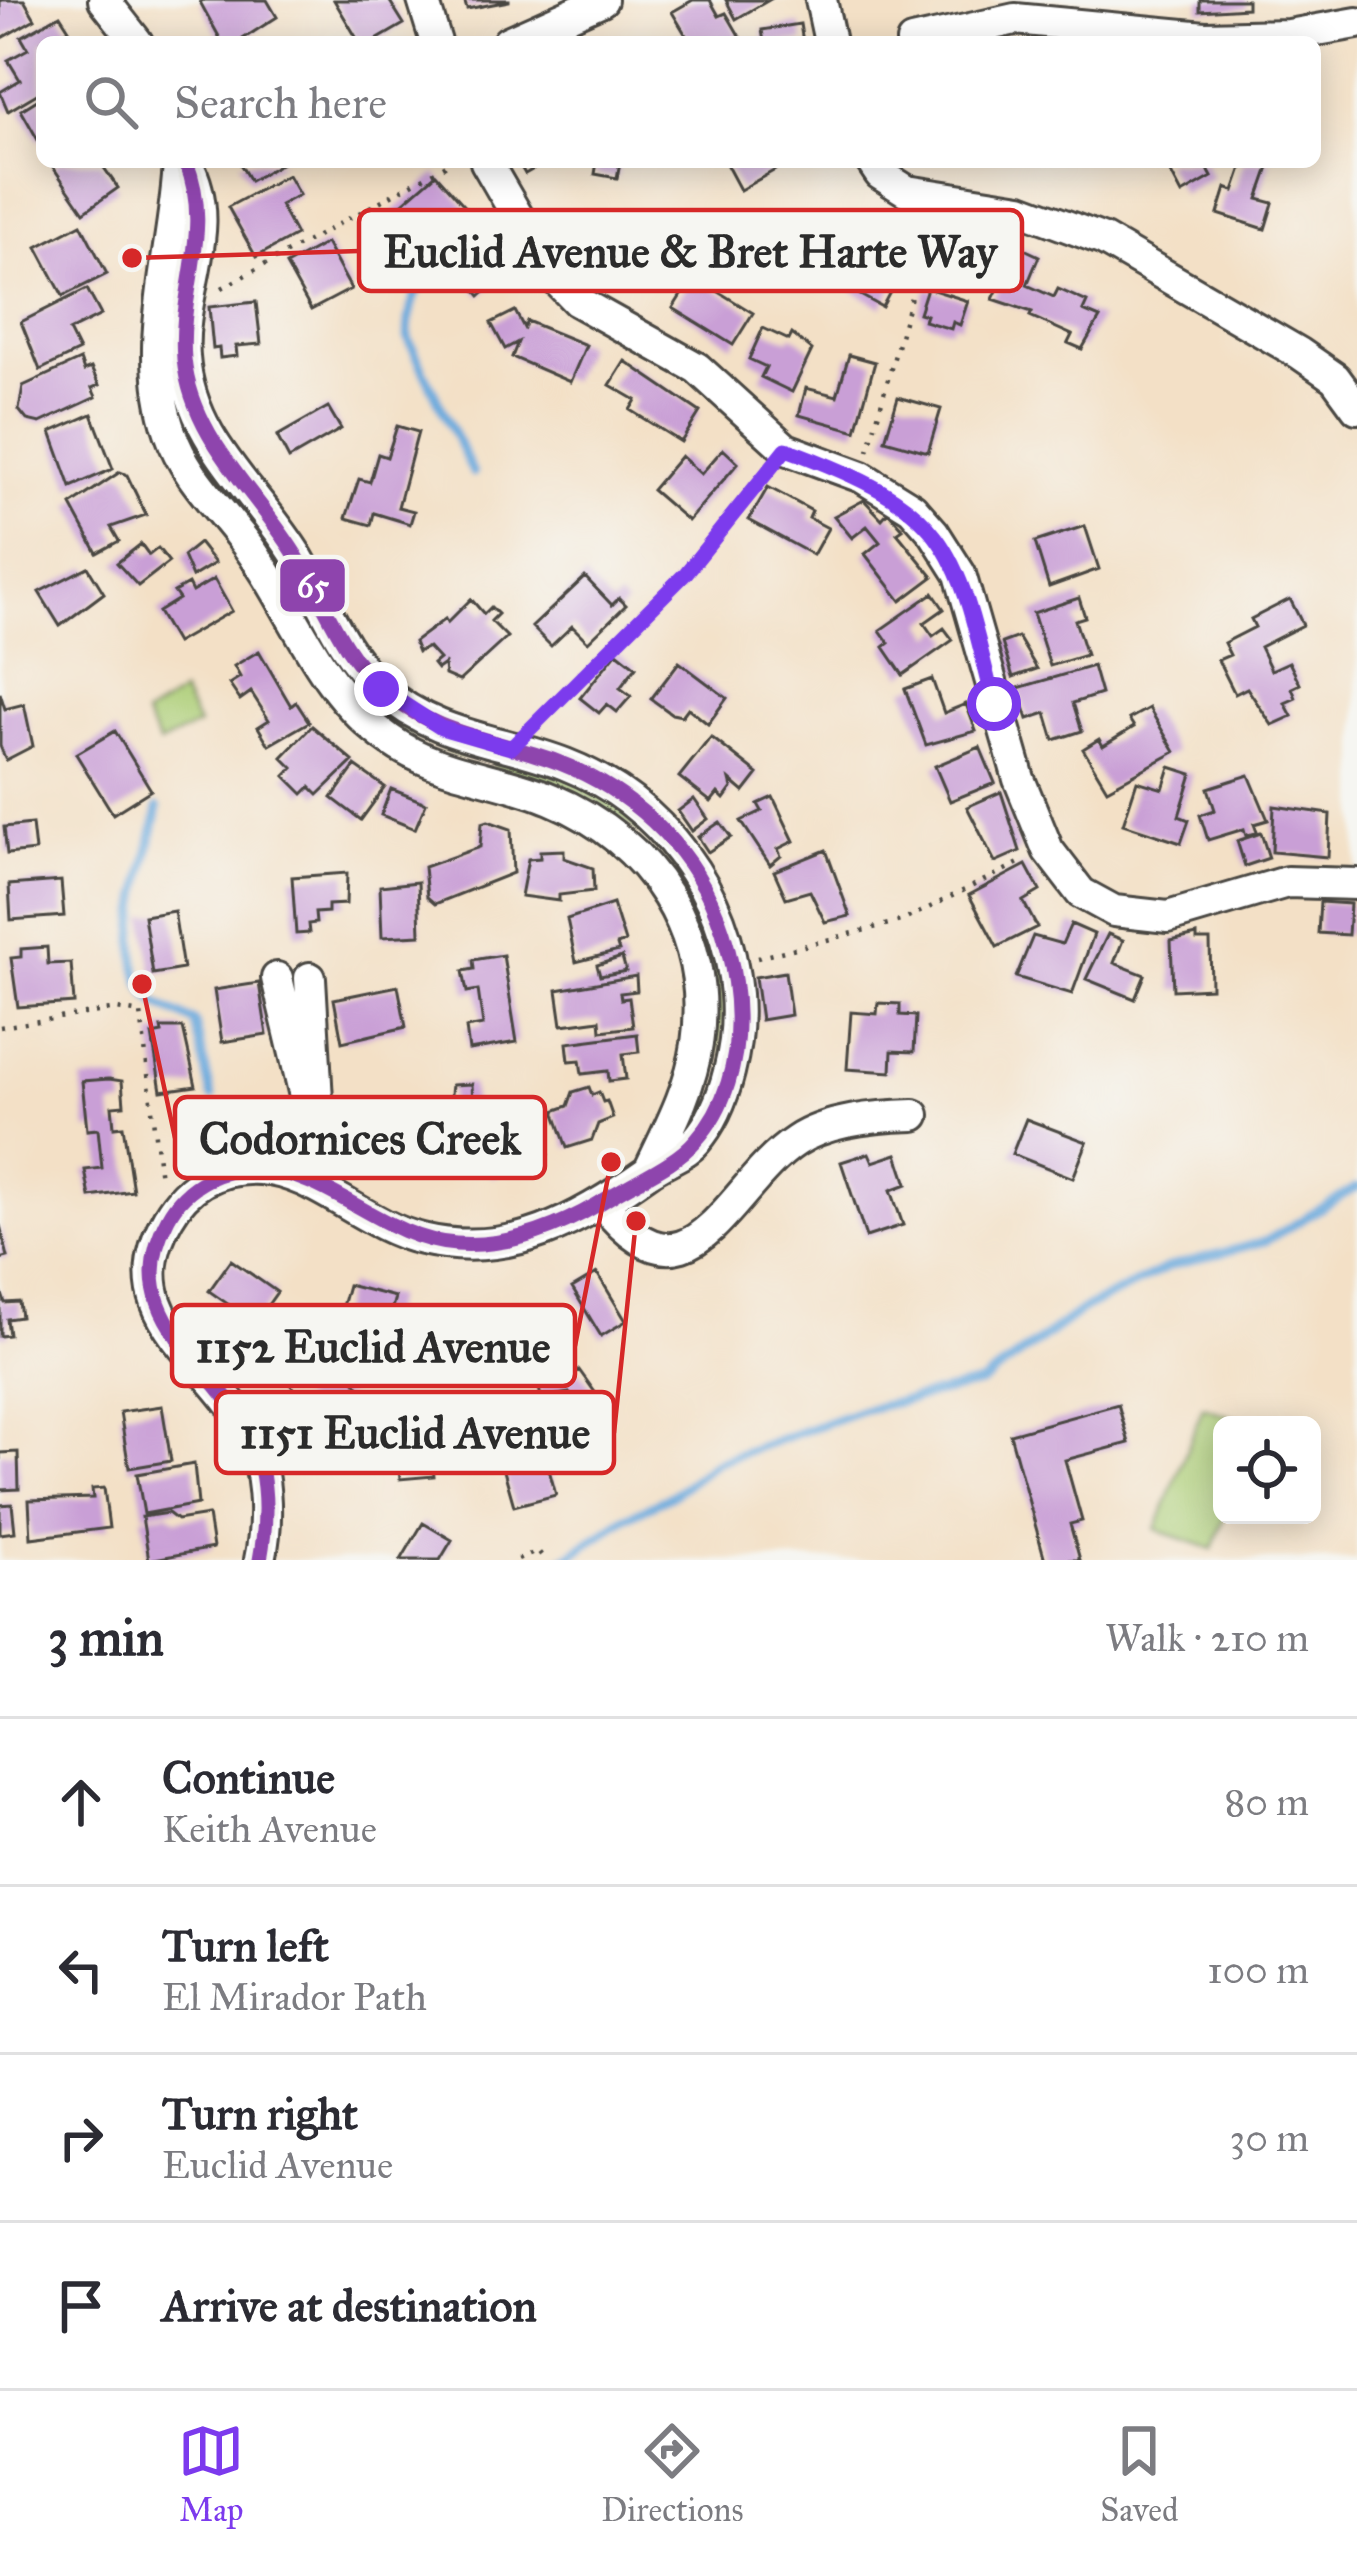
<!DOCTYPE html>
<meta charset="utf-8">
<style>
body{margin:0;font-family:"IM FELL Great Primer",serif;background:#f7f7f7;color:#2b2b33}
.controls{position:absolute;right:36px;bottom:36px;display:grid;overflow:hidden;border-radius:18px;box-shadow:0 6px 30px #0003}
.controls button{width:108px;height:108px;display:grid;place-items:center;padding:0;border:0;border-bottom:3px solid #e1e1e2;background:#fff;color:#2b2b33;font:60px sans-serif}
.stop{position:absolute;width:36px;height:36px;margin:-27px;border:9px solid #7c3aed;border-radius:50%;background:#fff}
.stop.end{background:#7c3aed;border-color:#fff;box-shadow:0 3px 12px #0008}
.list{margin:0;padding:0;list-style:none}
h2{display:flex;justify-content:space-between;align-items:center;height:156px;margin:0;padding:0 48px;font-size:51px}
h2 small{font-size:39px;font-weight:400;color:#7c7c81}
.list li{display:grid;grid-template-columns:78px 1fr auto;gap:36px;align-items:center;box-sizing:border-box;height:168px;padding:0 48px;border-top:3px solid #e1e1e2}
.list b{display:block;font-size:45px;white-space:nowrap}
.list p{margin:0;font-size:39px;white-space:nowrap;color:#7c7c81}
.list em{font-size:39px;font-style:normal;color:#7c7c81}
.icon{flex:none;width:66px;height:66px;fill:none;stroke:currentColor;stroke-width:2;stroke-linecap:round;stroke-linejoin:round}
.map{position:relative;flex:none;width:1357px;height:1560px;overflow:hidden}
.search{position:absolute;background:#fff;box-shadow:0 6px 30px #0003;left:36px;right:36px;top:36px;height:132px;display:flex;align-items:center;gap:30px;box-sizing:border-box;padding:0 42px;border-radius:18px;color:#7c7c81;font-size:45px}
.sheet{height:828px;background:#fff}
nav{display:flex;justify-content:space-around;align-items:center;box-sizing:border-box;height:168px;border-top:3px solid #e1e1e2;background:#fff;font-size:33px;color:#7c7c81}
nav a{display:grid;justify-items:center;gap:6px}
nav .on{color:#7c3aed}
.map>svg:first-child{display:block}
</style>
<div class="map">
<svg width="1357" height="1560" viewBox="0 0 1357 1560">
<rect width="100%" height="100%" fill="#f6f6f2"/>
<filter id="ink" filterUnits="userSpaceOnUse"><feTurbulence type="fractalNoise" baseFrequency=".00833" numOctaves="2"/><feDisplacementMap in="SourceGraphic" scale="24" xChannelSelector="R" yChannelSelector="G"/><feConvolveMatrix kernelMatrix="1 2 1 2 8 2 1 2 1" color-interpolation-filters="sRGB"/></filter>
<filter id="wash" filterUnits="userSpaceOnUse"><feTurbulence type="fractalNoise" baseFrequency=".004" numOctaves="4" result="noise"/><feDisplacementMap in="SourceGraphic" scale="48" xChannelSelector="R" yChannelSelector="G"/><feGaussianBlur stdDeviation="2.7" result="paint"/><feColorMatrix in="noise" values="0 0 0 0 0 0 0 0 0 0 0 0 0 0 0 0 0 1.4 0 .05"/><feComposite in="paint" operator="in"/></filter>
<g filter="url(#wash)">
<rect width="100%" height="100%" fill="#f3e0c6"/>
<path fill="#accd75" stroke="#6c7c50" stroke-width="3" d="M174 387 189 433 218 475 433 738 467 752 461 758 395 727 348 685 312 629 284 573 184 439Z
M182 693 198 725 159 744 145 716Z
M500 759C530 767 560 774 588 787 619 802 642 827 664 853 734 940 741 1039 685 1136 731 999 727 866 580 794 553 780 520 774 491 766Z
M1203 1407 1256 1425H1222L1225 1515 1213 1549 1156 1530Z"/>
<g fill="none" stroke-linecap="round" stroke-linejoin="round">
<path stroke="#6aa9dc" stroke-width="9" d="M437 263C415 285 408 307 408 338L473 473
M158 808C150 856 117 951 147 993 158 1008 179 1014 195 1022L212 1097
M563 1560 626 1517 671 1496 716 1462 862 1410 980 1384 1082 1310 1169 1267 1266 1241 1357 1187"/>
</g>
<g id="blocks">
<path fill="#c99fd6" d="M0 0H24L35 19 0 39Z
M204 0H267L277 17 238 42H222L200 2Z
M334 0H389L404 24 373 42H359Z
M464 0H509V1L467 9Z
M693 0H710L719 16 726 13 743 42H690L672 12Z
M726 0H769L736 19Z
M1200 0H1247V8L1200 11Z
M60 15 69 29 61 34 65 42H42V91L8 111 0 92 20 80 8 60 28 49 21 37Z
M800 24 803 42H764L762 30Z
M42 97V138L38 140 21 110Z
M60 162H100L118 188 84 212 53 167Z
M239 162H284L250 181Z
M518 162H546L525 174Z
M597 162H620L617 178 595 174Z
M725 162H773L777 169 740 190Z
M1165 162H1204L1212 177 1182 194Z
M1244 162H1271L1258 199 1273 203 1265 229 1218 214 1226 188 1234 191Z
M436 174 472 214 413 265 401 252 393 258 376 240 394 218 390 214Z
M288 175 299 195 280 205 296 235 256 257 228 207Z
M81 224 107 274 63 296 37 247Z
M492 232 518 264 480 296 453 264Z
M887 241 911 253 882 307 815 270 826 251 838 257 842 245H852L856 253 853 260 860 264 867 251 878 258Z
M1007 241 1039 256 1027 285 1054 297 1058 289 1087 302 1083 311 1100 318 1082 349 1068 343 1072 335 1030 316 1032 312 993 299 1005 274 994 269Z
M326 243 351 289 311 310 286 265Z
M693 276 753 313 733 345 673 308Z
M927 288 968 301 960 325 953 322 951 329 924 321 926 315 919 313Z
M87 289 101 315 69 331 79 351 40 370 21 322Z
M256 302 261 344 236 346 237 356 220 358 219 348 213 349 209 307Z
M515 311 524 328 527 321 586 345 570 382 512 357 518 342 505 349 491 323Z
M763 328 789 340 792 334 812 350 792 392 761 377 766 367 749 359Z
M849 355 875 362 856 431 799 415 806 388 837 396Z
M80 360 84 371 91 368 99 385 92 388 96 397 40 423 27 420 19 410 23 386Z
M625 361 700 412 681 442 630 410 636 400 610 385Z
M898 397 941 409 928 452 885 440Z
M328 407 341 429 289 459 277 436Z
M92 414 113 469 71 487 51 432Z
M397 426 418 432 398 507 414 511 410 524 374 513 371 525 346 518 359 479 370 482 378 454 387 457Z
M723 449 738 463 688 521 652 490 681 456 701 474Z
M120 472 127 475 146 515 111 527 119 541 97 553 71 505Z
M768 487 812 511 809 518 828 528 813 555 749 520Z
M864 500 882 519 888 512 903 529 897 533 933 577 901 601 865 554 880 542 867 526 852 538 834 516Z
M1085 526 1099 569 1049 587 1035 542Z
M199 543 215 563 192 577 183 556Z
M141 544 149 555 158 548 169 562 138 586 117 563Z
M88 567 104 593 60 626 39 592Z
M585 577 612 605 619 598 626 605 588 642 572 626 551 646 532 627Z
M214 579 232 611 176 643 158 612 179 599 174 592 188 584 192 592Z
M933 593 944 609 924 623 933 636 944 628 953 640 903 675 884 647 889 643 880 630Z
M1079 598 1085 617 1075 620 1086 655 1050 666 1033 613Z
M471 599 484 614 491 607 498 614 491 621 507 637 459 681 445 675 444 664 437 669 433 664 439 659 428 647 418 652 414 642 445 619 447 623Z
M1290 599 1303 625 1260 647 1271 670 1289 662 1300 684 1292 688 1296 698 1285 703 1292 716 1272 725 1247 688 1235 694 1218 660 1230 655 1224 643 1255 627 1251 619Z
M1018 637 1037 669 1013 677 1002 643Z
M259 651 291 706 296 702 309 722 269 745 258 727 269 720 251 692 240 700 229 684 240 677 234 666Z
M617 652 636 667 620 688 631 696 617 712 607 704 599 713 580 698Z
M679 662 727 698 708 724 688 708 682 716 672 714 651 699Z
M1093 666 1101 694 1073 703 1082 731 1054 740 1046 713 1028 719 1018 688Z
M932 679 944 713 966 704 976 731 926 745 905 689Z
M0 693 5 709 24 704 33 746 6 760 0 746Z
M1149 708 1175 752 1107 789 1083 749 1099 739 1103 746 1134 727 1129 719Z
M312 726 353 761 318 795 310 787 303 794 285 776 293 768 282 757Z
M115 731 151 790 113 814 76 754Z
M711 737 758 774 744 792 730 780 732 788 724 799 718 793 711 802 679 777Z
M980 747 995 783 950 801 935 766Z
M355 766 385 787 361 820 332 798Z
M1170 767 1192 774 1179 816 1189 820 1181 843 1123 824 1137 781 1163 789Z
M1249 775 1268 820 1254 824 1257 832 1246 836 1244 829 1208 840 1200 815 1215 810 1208 788Z
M391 789 426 803 415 829 381 815Z
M1001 792 1020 851 995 862 967 807Z
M773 797 794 841 778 849 781 856 770 865 741 821 762 811 758 804Z
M694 799 708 819 692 831 678 811Z
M1274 806 1330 814 1328 857 1272 852Z
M488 821 511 829 513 873 435 904 427 897 424 867 480 847 482 823Z
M720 822 731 837 708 852 698 837Z
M32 824 35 851 7 854 4 827Z
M1261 833 1269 858 1245 866 1237 841Z
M564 850V858L593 868 594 891 559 895V901L521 896 528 859 540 858V851Z
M826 850 850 916 825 922 810 891 786 898 774 871Z
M1026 865 1040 891 1023 901 1037 927 997 947 969 895Z
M347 873 346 904 328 905V912L315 913 316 923 308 924 309 933 296 934 292 877Z
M61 881 64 916 11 920 9 885Z
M418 882 420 935 382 937 380 886Z
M1320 902 1350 904 1348 935 1318 933Z
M613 904 625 942 617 945 619 951 576 962 567 919Z
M174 911 183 969 153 974 144 916Z
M1071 924 1094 934 1072 994 1016 977 1033 936 1062 944Z
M1108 934 1123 940 1114 963 1145 975 1135 999 1086 979Z
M1197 935V940H1210L1211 988 1173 990 1171 941Z
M47 947 48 964 71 963 74 1003 18 1007 11 958 21 957V949Z
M503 955 517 1042 469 1050 466 1028 483 1025 478 990 467 992 463 971 474 969 473 960Z
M622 957 626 971 600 976 597 965Z
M785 972 791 1015 761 1020 755 977Z
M636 976 637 991 620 993 621 999 629 998 633 1027 601 1031 600 1020 562 1025 557 990Z
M259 983 267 1035 222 1042 214 990Z
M398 986 406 1027 342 1042 334 999Z
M878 1003 900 1004V1015L916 1016 914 1052 892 1051 891 1072 847 1069 851 1012 877 1014Z
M161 1028H183L196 1086 161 1091 152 1035 162 1033Z
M637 1034 639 1052 623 1054 626 1079 609 1081 608 1071 582 1074 580 1060 569 1061 567 1043Z
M109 1079 122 1081 124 1105 112 1106 114 1127 123 1126 133 1191 90 1197 85 1170 102 1168 98 1129 87 1130 82 1081Z
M472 1084 476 1158 467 1159 468 1168 443 1169 442 1160 424 1161 422 1104 450 1103 452 1085Z
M589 1087 592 1095 599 1092 603 1102 607 1101 613 1118 598 1124 592 1140 567 1148 554 1111 568 1106 573 1092Z
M528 1110 533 1125 541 1121 548 1154 492 1177 480 1146 496 1140 491 1125Z
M1026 1119 1087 1142 1073 1178 1012 1154Z
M869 1153 873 1162 897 1154 907 1184 891 1190 903 1225 866 1237 841 1162Z
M0 1225 8 1257 0 1259Z
M231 1260 277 1292 255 1323 209 1291Z
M597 1273 626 1321 601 1336 572 1288Z
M348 1285 395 1297 384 1337 337 1324Z
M0 1288 5 1303 19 1302 21 1317 7 1319 9 1335 0 1336Z
M318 1336 358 1385 317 1418 277 1368Z
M565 1343 570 1376 579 1370 607 1409 590 1422 569 1393 541 1398 532 1348Z
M1118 1404 1129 1443 1065 1460 1082 1521 1070 1524 1080 1560H1045L1010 1434Z
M162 1406 171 1461 129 1468 120 1412Z
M430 1436 434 1476 400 1479 396 1439Z
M541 1441 556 1495 514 1506 499 1453Z
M18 1452 19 1489 0 1490V1453Z
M194 1464 198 1504 144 1514 137 1474Z
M104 1488 109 1528 31 1538 29 1500 93 1498 92 1489Z
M12 1504 15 1532 0 1534V1505Z
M168 1513 177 1520 208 1515 213 1548 149 1560 142 1517Z
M423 1523 452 1540 440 1560H401Z"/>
</g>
</g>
<g filter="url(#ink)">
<use href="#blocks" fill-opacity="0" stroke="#494642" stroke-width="3"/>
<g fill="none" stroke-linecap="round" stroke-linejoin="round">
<g stroke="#494642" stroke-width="36">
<path id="minor" d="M104 0 137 42
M423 0 436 42
M821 0 830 42
M508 42 602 0
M912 42 1015 19 1205 37 1289 35 1357 23
M179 162C175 251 140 345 170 432 184 474 214 502 241 537 294 605 316 689 390 740 439 775 497 776 551 799 652 841 713 934 697 1044 691 1088 668 1131 649 1171
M186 162C222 227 179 289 184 357 190 442 257 490 298 558 324 603 342 653 381 689 435 738 501 739 565 764 662 802 727 892 736 994 740 1040 727 1106 696 1141 684 1155 663 1161 649 1171 580 1220 510 1260 422 1239 364 1226 316 1172 260 1169 220 1167 188 1183 168 1218 113 1315 208 1355 247 1429 267 1467 269 1518 260 1560
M486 162 551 274 577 301 697 368 786 449 862 477 912 508 934 533 960 574 1019 779 1048 850 1081 893 1114 911 1168 917 1287 882 1357 884
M872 162 880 174 907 191 1021 209 1104 240 1299 353 1335 378 1357 408
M277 978 310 1117 312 1185
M310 978 317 1100
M604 1205C691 1315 727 1186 796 1141 827 1120 877 1116 914 1115"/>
</g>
<path stroke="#494642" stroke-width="4.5" stroke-dasharray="3 9" stroke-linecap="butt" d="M222 288 452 162
M868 451 931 225
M536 723 685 573 768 471
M757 958 904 920 1021 862
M0 1027 117 1009 141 1013 160 1179
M518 1560 538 1551 545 1560"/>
<use href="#minor" stroke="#fff" stroke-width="30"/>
<g stroke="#f6f6f2" stroke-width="24">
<path id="bus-1" d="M186 162C214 231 178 289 184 359 192 440 258 492 298 559 325 603 342 654 382 689 424 728 481 738 534 754 605 775 668 821 704 887 743 960 756 1074 696 1140 677 1163 639 1179 613 1195 566 1225 513 1248 456 1244 383 1239 333 1175 261 1169 224 1166 186 1184 168 1218 117 1314 208 1356 247 1430 268 1469 268 1517 260 1560"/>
</g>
<use href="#bus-1" stroke="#8e44ad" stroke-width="15"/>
</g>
</g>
<g fill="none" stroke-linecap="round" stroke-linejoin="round" filter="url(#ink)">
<path stroke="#7c3aed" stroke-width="15" d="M381 689 441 728 511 748 686 573 786 449C949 509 955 541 994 704"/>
</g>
<path fill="none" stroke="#d62828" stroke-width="4.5" d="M132 258L359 251M142 984L175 1138M611 1162L575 1346M636 1221L614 1433"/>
<g fill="#d62828" stroke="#f6f6f2" stroke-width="4.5">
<circle cx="132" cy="258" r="12"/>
<circle cx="142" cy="984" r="12"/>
<circle cx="611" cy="1162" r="12"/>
<circle cx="636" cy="1221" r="12"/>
</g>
<g fill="#f6f6f2" stroke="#d62828" stroke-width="4.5">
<rect x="359" y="210" width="663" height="81" rx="12"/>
<rect x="175" y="1097" width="370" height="81" rx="12"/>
<rect x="172" y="1305" width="403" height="81" rx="12"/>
<rect x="216" y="1392" width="398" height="81" rx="12"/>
</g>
<g font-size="45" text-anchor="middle" font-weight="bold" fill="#2b2b2b">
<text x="690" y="267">Euclid Avenue &amp; Bret Harte Way</text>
<text x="360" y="1154">Codornices Creek</text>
<text x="373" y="1362">1152 Euclid Avenue</text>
<text x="415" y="1448">1151 Euclid Avenue</text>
</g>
<rect stroke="#f6f6f2" stroke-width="4.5" x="278" y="557" width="69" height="57" rx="12" fill="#8e44ad"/>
<g font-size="33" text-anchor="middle" font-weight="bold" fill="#fff">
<text x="313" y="597">65</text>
</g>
</svg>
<div class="controls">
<button><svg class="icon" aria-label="locate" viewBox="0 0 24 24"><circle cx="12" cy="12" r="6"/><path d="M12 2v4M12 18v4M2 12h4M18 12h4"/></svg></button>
</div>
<div class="stop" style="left:994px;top:704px"></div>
<div class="stop end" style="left:381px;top:689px"></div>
<div class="search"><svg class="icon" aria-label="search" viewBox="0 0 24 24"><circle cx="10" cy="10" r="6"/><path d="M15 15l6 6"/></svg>Search here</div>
</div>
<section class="sheet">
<h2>3 min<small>Walk · 210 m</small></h2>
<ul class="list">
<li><svg class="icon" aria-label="ahead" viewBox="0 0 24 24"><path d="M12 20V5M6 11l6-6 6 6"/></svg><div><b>Continue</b><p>Keith Avenue</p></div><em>80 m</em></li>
<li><svg class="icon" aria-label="left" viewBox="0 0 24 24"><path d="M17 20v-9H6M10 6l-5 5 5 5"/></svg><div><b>Turn left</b><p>El Mirador Path</p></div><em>100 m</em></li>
<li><svg class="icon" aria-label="right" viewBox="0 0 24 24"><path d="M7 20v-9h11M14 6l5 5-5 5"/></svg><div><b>Turn right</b><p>Euclid Avenue</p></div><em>30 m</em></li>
<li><svg class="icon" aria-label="arrive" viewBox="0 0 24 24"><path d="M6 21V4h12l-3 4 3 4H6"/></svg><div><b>Arrive at destination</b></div></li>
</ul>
</section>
<nav>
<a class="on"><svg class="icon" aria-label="map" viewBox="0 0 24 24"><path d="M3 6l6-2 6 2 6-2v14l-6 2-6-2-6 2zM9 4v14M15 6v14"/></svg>Map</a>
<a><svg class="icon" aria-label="directions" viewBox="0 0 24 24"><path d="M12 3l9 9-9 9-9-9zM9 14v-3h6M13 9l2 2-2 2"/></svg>Directions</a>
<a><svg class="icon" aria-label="saved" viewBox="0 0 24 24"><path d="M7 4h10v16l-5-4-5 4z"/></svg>Saved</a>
</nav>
